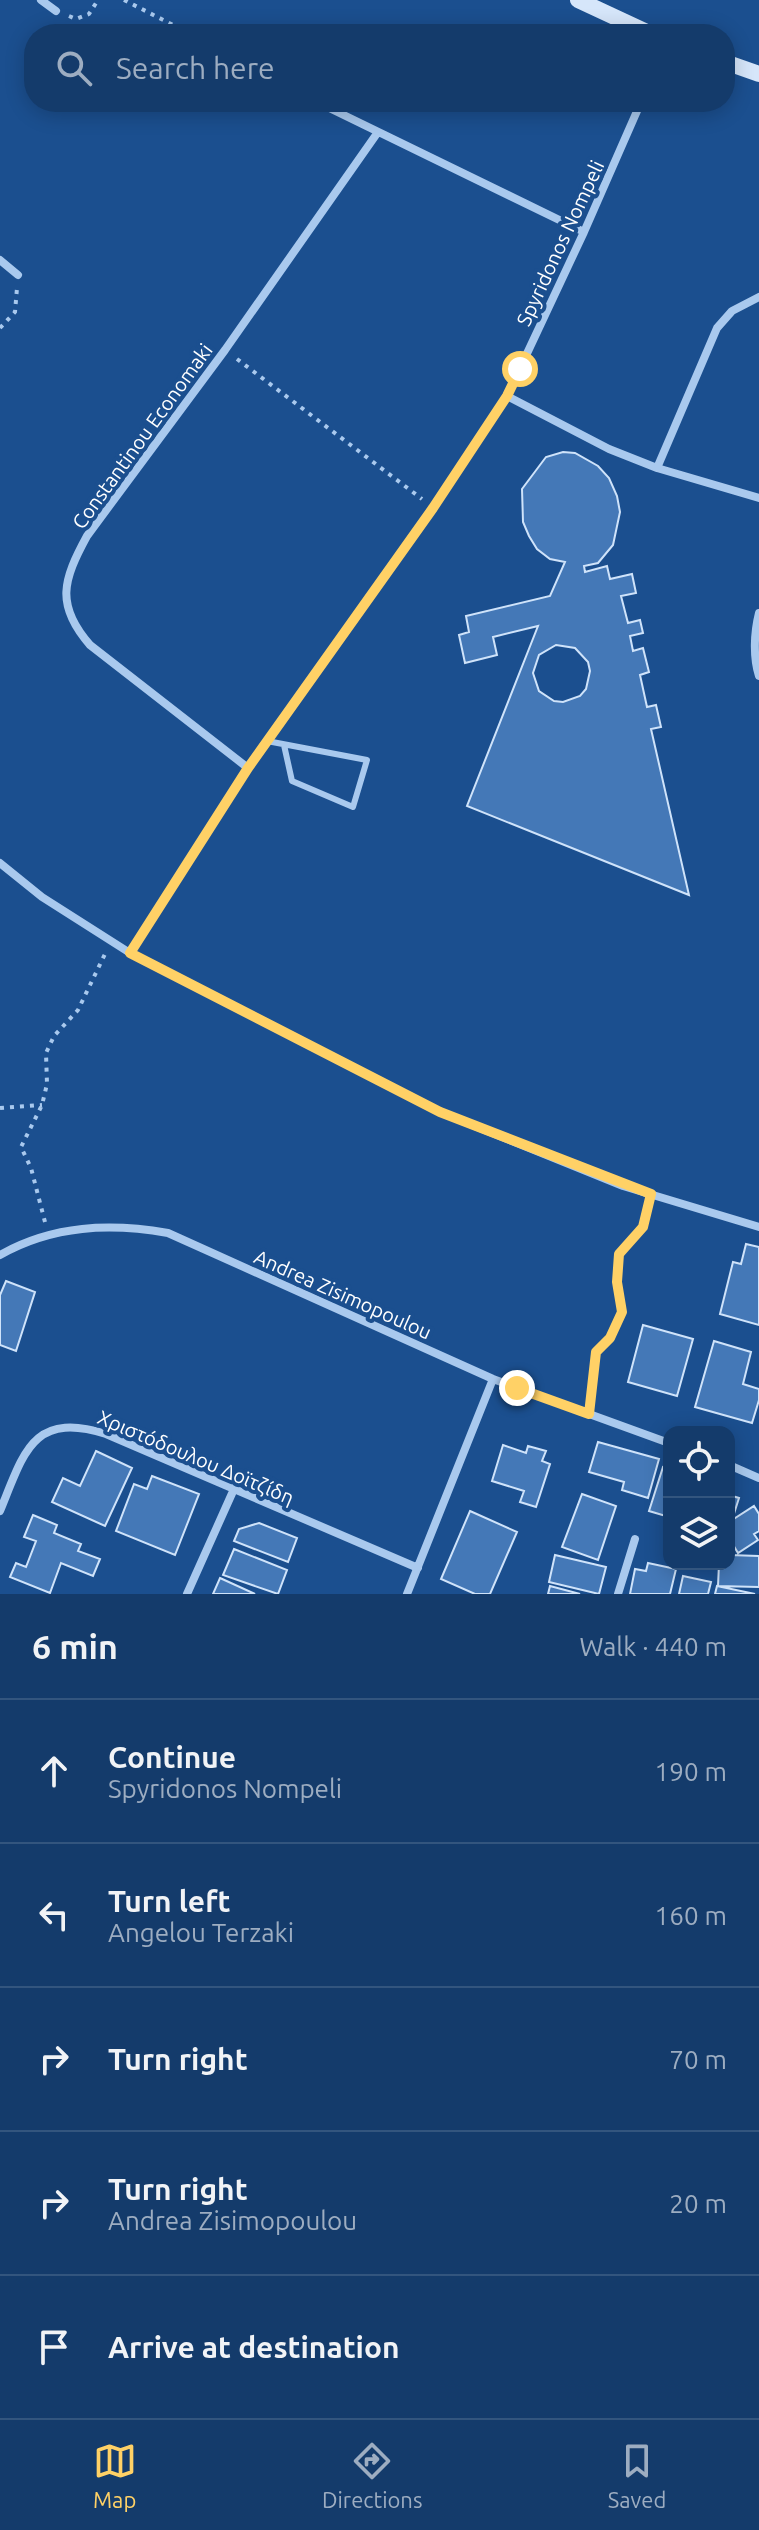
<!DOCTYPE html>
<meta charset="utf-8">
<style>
body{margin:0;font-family:Ubuntu,sans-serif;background:#1d4271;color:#f1f3f6}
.controls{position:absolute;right:24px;bottom:24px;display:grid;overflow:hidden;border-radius:16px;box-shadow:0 4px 20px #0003}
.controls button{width:72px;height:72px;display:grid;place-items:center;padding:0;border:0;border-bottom:2px solid #33557e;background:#143b6b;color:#f1f3f6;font:40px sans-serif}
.stop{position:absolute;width:24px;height:24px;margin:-18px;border:6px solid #ffd166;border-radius:50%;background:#fff}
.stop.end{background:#ffd166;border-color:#fff;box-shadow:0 2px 8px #0008}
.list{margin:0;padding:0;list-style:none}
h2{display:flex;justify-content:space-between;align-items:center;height:104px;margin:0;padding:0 32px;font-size:34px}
h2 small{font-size:26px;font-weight:400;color:#9dadc1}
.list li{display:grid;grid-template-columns:52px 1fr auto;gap:24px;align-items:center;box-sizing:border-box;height:144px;padding:0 32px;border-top:2px solid #33557e}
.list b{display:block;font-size:30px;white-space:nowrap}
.list p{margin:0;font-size:26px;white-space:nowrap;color:#9dadc1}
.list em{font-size:26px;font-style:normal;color:#9dadc1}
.icon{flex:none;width:44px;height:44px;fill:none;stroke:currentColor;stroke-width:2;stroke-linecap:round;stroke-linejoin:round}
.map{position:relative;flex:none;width:759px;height:1594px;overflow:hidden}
.search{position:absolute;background:#143b6b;box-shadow:0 4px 20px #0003;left:24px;right:24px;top:24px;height:88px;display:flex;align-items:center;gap:20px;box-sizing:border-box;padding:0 28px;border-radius:32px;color:#9dadc1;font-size:30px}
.sheet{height:824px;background:#143b6b}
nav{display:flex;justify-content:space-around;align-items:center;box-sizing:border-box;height:112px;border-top:2px solid #33557e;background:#143b6b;font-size:22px;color:#9dadc1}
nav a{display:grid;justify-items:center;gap:4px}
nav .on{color:#ffd166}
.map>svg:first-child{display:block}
</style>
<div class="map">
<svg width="759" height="1594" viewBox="0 0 759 1594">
<rect width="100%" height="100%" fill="#1b4f8f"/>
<path fill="#4478b7" stroke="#cfe3fa" stroke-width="2" fill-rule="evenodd" d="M563 452 575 453 598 466 609 478 617 496 620 512 613 545 598 563 584 566 585 572 607 566 610 579 632 574 636 593 621 596 628 623 640 620 643 633 630 636 633 651 643 648 649 672 640 675 647 707 656 705 661 727 651 729 689 895 467 806 538 626 493 637 497 655 465 663 459 635 469 632 466 616 550 596 565 562 550 559 537 549 529 536 523 522 522 489 546 457ZM556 645 575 648 588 662 590 671 586 689 580 696 563 702 554 701 539 691 533 673 539 655Z
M746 1244 759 1247V1325L720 1314 733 1262 741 1264Z
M6 1281 35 1292 16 1351 0 1345V1295Z
M643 1325 693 1339 677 1396 628 1382Z
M714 1341 751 1352 743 1384 759 1389V1400L752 1423 695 1407Z
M598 1442 659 1459 648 1498 622 1490 624 1482 589 1472Z
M503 1445 526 1453 528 1446 546 1451 542 1461 550 1464 536 1507 520 1502 524 1491 492 1481Z
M96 1451 132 1468 105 1526 52 1502 63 1478 80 1486Z
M663 1467 669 1469V1517L649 1511Z
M152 1476 199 1494 175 1555 116 1531 134 1484 147 1489Z
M582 1494 616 1506 598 1560 562 1547Z
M729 1495 739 1498 732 1520 729 1519Z
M754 1506 759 1514V1531L754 1534 758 1540 738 1553 729 1538V1522Z
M470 1511 517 1532 490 1594H475L441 1579Z
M33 1515 57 1525 54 1533 81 1544 78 1551 100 1559 93 1576 61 1563 50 1593 10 1577 16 1563 26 1567 36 1541 24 1537Z
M259 1523 297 1538 288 1562 234 1541 239 1529Z
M234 1549 287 1570 278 1594 223 1575Z
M555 1555 606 1567 599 1594 549 1582Z
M729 1555 759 1556V1587L718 1586 719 1564H729Z
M648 1563 676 1569 670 1594H630L635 1569 646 1571Z
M683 1576 711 1582 708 1594H679Z
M220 1578 255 1594H213Z
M550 1586 580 1594H548Z
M717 1586 755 1594H715Z"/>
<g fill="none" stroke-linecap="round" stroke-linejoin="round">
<path stroke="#a9c9ee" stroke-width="4" stroke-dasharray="4 6" stroke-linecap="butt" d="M124 0 179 28 183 34
M69 16 76 19 89 14 98 0
M0 328 15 312 17 288
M237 359 422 499
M0 1108 42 1105
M45 1222 31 1168 21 1147 42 1105 47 1084 46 1053 54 1036 78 1010 105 954
M592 1397 596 1352 610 1338 622 1312 617 1282 619 1254 643 1227 647 1209"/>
<path stroke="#a9c9ee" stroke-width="6" d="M267 741 367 760 353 807 292 781 284 745"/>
<path stroke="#a9c9ee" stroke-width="8" d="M41 0 56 11
M317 102 584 232
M0 260 18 275
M507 396 609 449 657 468 759 498
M657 468 717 328 732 311 759 297
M759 613C754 633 753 657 759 676
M248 768 90 645C55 605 63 580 87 536L225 350 378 132
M0 863 42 897 130 953 440 1112 623 1186 759 1227
M130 953 248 768 433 508 507 396 584 232 641 102
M0 1255C53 1225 110 1223 168 1233L493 1379 669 1443
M729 1465 759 1478
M0 1511C24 1453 32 1411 106 1434L418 1568
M187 1594 234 1489
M407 1594 493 1379
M618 1594 635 1539"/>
<path stroke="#d6e6fa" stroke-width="16" d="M578 0 651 34
M725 62 759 74"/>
</g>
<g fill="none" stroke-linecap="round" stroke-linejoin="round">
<path stroke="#ffd166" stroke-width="10" d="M517 1388 589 1414 596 1352 610 1338 622 1312 617 1282 619 1254 643 1227 651 1194 440 1112 130 953 248 768 433 508 507 396 520 369"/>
</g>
<g text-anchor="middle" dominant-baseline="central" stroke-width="8" stroke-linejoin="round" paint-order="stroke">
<g font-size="20" fill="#fff" stroke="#1b4f8f">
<text transform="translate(560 243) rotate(-65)">Spyridonos Nompeli</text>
<text transform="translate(142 436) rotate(-54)">Constantinou Economaki</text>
<text transform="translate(343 1294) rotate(24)">Andrea Zisimopoulou</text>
<text transform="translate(196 1457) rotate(23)">Χριστόδουλου Δοϊτζίδη</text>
</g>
</g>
</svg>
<div class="controls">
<button><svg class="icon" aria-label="locate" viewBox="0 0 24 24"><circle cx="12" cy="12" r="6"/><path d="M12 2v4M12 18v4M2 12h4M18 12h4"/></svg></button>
<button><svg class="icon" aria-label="layers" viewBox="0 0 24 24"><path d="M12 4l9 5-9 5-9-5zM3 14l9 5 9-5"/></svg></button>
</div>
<div class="stop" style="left:520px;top:369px"></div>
<div class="stop end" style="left:517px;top:1388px"></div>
<div class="search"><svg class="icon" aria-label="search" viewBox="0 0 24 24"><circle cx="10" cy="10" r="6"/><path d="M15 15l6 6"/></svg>Search here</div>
</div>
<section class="sheet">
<h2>6 min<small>Walk · 440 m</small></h2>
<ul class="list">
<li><svg class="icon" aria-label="ahead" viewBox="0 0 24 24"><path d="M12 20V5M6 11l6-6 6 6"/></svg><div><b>Continue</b><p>Spyridonos Nompeli</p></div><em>190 m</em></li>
<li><svg class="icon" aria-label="left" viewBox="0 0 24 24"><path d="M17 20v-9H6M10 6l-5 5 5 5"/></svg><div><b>Turn left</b><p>Angelou Terzaki</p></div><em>160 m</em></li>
<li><svg class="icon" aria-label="right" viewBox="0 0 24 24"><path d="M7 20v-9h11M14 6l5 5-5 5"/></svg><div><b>Turn right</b></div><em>70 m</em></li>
<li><svg class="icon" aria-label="right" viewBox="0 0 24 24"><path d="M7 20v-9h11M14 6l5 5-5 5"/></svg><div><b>Turn right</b><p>Andrea Zisimopoulou</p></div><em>20 m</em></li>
<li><svg class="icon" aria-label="arrive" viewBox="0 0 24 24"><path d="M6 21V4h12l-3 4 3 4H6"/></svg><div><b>Arrive at destination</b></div></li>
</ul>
</section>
<nav>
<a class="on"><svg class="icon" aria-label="map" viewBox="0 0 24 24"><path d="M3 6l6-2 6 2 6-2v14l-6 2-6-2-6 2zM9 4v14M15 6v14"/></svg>Map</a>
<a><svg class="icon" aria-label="directions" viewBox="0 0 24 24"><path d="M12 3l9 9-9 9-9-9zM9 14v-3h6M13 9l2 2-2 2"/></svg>Directions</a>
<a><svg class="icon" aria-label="saved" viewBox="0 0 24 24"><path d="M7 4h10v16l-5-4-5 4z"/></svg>Saved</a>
</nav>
